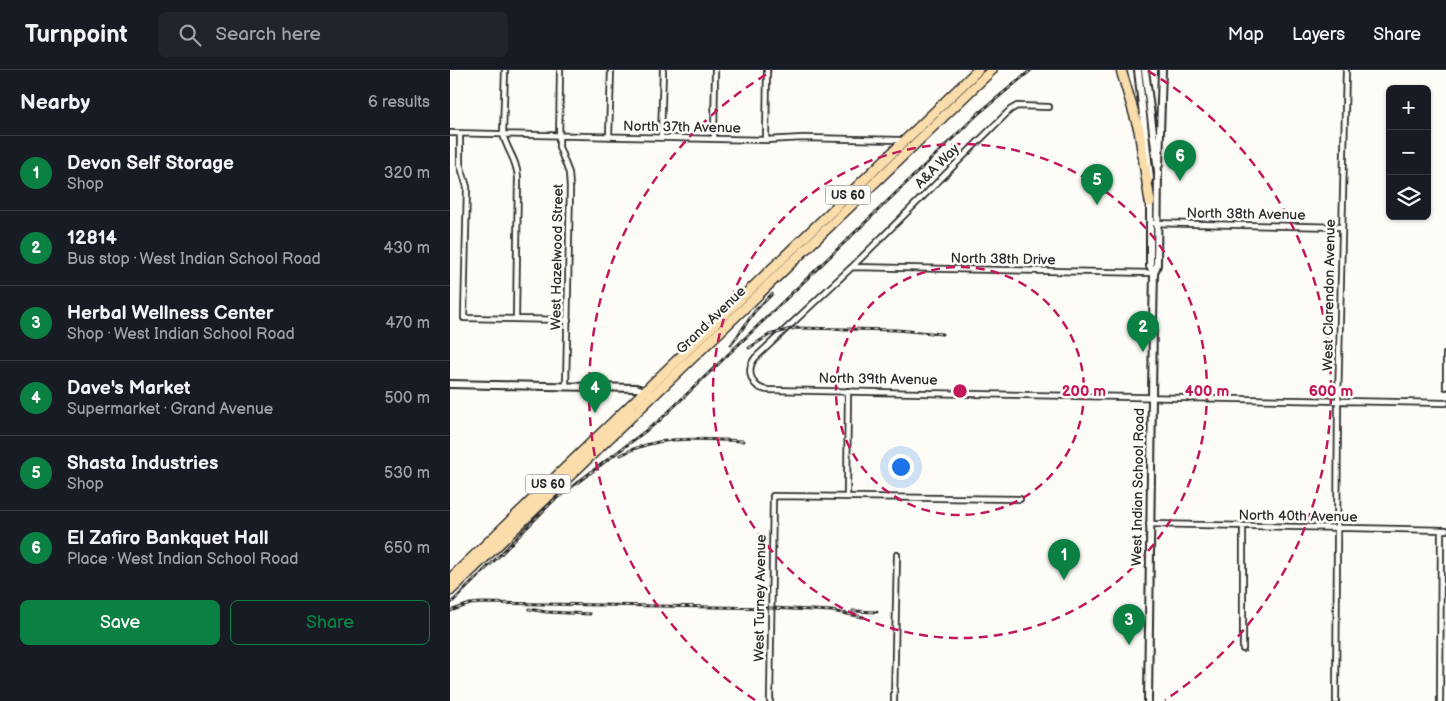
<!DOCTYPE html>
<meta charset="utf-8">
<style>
body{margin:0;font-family:"Balsamiq Sans",sans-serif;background:#20242c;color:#f1f3f6}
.controls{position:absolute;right:15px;top:15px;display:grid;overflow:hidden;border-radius:8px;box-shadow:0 1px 4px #0004}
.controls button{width:45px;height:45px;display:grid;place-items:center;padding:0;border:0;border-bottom:1px solid #363941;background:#171b24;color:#f1f3f6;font:25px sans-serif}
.you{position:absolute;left:450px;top:396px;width:18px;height:18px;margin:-12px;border:4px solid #fff;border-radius:50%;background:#1a73e8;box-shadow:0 0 0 8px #1a73e833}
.badge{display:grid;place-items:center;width:32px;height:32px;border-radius:50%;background:#0b8043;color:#fff;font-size:16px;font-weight:700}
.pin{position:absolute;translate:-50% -41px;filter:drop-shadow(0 1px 2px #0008)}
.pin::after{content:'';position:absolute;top:26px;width:18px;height:15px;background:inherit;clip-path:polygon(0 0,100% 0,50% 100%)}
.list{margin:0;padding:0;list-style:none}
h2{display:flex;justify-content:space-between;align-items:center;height:65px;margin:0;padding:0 20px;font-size:21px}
h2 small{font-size:16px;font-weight:400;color:#9ea1a6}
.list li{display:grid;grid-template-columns:32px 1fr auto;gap:15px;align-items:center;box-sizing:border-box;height:75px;padding:0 20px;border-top:1px solid #363941}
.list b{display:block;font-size:19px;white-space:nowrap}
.list p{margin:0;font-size:16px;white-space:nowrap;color:#9ea1a6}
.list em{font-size:16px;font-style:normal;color:#9ea1a6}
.actions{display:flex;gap:10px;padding:15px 20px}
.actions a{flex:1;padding:11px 0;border:1px solid #0b8043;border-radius:8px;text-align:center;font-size:18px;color:#0b8043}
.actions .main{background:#0b8043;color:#fff}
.icon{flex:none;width:28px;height:28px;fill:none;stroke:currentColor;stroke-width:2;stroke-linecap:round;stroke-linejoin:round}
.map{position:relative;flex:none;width:996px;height:631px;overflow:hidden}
header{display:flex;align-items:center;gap:30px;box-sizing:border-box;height:70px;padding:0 25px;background:#171b24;border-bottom:1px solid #363941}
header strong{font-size:24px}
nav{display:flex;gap:28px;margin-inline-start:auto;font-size:18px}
.search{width:350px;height:45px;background:#20242c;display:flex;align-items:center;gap:12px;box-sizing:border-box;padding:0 18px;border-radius:8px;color:#9ea1a6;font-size:19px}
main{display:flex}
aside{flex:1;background:#171b24}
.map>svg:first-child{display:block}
</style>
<header>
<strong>Turnpoint</strong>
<div class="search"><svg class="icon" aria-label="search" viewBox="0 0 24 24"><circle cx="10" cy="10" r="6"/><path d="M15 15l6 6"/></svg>Search here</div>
<nav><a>Map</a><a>Layers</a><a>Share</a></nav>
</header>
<main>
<aside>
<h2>Nearby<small>6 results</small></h2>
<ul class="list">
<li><span class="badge">1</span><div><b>Devon Self Storage</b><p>Shop</p></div><em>320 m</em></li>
<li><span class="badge">2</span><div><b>12814</b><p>Bus stop · West Indian School Road</p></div><em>430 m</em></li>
<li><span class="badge">3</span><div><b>Herbal Wellness Center</b><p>Shop · West Indian School Road</p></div><em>470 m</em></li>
<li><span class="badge">4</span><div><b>Dave's Market</b><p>Supermarket · Grand Avenue</p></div><em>500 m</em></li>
<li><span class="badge">5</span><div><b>Shasta Industries</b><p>Shop</p></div><em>530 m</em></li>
<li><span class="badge">6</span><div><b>El Zafiro Bankquet Hall</b><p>Place · West Indian School Road</p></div><em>650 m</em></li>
</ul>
<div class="actions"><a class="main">Save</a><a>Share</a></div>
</aside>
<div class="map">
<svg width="996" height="631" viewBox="0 0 996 631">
<rect width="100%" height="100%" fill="#fdfcf7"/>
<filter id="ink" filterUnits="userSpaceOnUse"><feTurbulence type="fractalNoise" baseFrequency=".02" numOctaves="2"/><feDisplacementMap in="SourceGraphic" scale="10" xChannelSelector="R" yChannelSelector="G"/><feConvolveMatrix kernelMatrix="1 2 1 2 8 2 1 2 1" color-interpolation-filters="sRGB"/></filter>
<g filter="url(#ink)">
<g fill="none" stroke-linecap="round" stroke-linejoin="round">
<g stroke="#2b2b2b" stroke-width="8">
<path id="street" d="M55 0 53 64C57 81 67 89 68 108L66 249
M110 0 109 77 119 103 120 117 116 316
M599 37 567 36 560 40 402 197 305 288C295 301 302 319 318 320L996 333
M0 63 316 70 353 68 450 70 454 72
M10 64V94L17 117 14 248 118 250
M159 67 161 0
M211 67 213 0
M264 69 265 0
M316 70 317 0
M700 153 892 157
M403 197 704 203
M996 284V317
M397 426 398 321
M699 454 996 460
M793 579V456
M320 631 323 426 570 429
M444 631 447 485
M886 631 888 331 896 0
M990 631 991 460"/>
</g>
<g stroke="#2b2b2b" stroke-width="10">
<path id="secondary" d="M688 0 700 108
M695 0 708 101 707 195 704 203 703 251 698 631
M709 95 712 0
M700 128V196L704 203
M0 314 186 318 198 322"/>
</g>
<g stroke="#2b2b2b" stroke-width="12">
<path id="highway" d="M671 0 689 60 700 132
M0 509 528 0
M0 521 542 0"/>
</g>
<use href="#street" stroke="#fdfcf7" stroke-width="4.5"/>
<use href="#secondary" stroke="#fdfcf7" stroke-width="6"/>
<use href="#highway" stroke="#faddab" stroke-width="9"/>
<g stroke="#2b2b2b" stroke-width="3">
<path id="rail" d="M281 275 305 241 322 224
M299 278 319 265 345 258 447 260 492 264
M171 385C209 364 251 369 293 371
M0 534 51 484 103 431 210 350 529 43 581 0
M79 539 96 542 140 544
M0 541 20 534 32 533 321 538 382 541 413 547
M403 541 427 542"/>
</g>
<use href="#rail" stroke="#fdfcf7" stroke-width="1" stroke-dasharray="4" stroke-linecap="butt"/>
</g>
</g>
<g fill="none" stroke="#c2185b" stroke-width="2.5" stroke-dasharray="9 6">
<circle cx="510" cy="321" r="124"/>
<circle cx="510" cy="321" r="247"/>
<path d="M305 630A371 371 0 0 1 322 1M698 1A371 371 0 0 1 715 630"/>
</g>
<g text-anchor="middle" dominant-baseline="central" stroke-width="5" stroke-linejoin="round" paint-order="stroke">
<g fill="#fdfcf7" stroke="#6a6a68" stroke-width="1">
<rect x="375.5" y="115.5" width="45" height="19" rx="4"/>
<rect x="75.5" y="404.5" width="45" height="19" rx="4"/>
</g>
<g font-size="12" font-weight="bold" fill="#2b2b2b">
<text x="398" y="125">US 60</text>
<text x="98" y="414">US 60</text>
</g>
<g font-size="14" fill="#2b2b2b" stroke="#fdfcf7">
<text transform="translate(232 57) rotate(1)">North 37th Avenue</text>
<text transform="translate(487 96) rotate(-45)">A&amp;A Way</text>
<text transform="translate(796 144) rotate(1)">North 38th Avenue</text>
<text transform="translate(107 187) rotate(-89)">West Hazelwood Street</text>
<text transform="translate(553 189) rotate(1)">North 38th Drive</text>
<text transform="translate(879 225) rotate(-89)">West Clarendon Avenue</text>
<text transform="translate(261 250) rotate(-44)">Grand Avenue</text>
<text transform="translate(428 309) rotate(1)">North 39th Avenue</text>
<text transform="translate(688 417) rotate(-89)">West Indian School Road</text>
<text transform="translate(848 446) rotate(1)">North 40th Avenue</text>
<text transform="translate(310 528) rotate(-89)">West Turney Avenue</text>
</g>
</g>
<circle cx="510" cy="321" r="8" fill="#c2185b" stroke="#fdfcf7" stroke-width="2.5"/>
<g font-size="15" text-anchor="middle" font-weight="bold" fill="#c2185b" stroke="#fdfcf7" stroke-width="5" stroke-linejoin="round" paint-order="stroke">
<text x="634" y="326">200 m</text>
<text x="757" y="326">400 m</text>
<text x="881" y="326">600 m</text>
</g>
</svg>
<div class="controls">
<button>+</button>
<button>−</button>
<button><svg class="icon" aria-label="layers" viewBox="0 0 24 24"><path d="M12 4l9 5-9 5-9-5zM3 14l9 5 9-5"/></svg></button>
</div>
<div class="you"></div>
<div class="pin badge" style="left:614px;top:510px">1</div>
<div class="pin badge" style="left:693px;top:282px">2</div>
<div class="pin badge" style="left:679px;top:575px">3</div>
<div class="pin badge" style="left:145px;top:343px">4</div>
<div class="pin badge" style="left:647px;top:135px">5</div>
<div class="pin badge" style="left:730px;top:111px">6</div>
</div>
</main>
